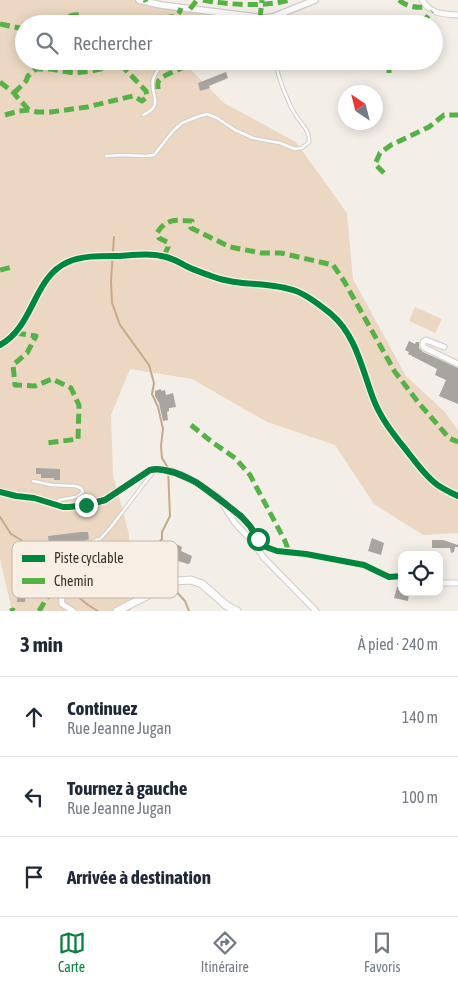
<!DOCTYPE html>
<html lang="fr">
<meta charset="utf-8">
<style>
body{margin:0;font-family:"Asap Condensed",sans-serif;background:#f2f2f3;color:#1f2937}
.controls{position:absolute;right:15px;bottom:15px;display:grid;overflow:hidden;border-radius:10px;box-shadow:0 2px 12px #0003}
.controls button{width:45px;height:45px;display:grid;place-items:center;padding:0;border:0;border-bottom:1px solid #e0e1e3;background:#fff;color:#1f2937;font:25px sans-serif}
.compass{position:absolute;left:338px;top:85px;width:45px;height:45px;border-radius:50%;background:#fff;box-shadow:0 2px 12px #0003;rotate:325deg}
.stop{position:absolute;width:15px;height:15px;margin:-11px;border:4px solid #0b8043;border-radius:50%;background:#fff}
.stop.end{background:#0b8043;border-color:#fff;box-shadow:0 1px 5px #0008}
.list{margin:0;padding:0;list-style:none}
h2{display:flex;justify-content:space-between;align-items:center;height:65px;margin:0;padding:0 20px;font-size:21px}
h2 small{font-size:16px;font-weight:400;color:#747a83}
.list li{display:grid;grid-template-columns:32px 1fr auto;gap:15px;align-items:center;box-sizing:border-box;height:80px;padding:0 20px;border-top:1px solid #e0e1e3}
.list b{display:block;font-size:19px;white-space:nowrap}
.list p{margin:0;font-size:16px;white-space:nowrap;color:#747a83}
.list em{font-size:16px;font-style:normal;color:#747a83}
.icon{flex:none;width:28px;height:28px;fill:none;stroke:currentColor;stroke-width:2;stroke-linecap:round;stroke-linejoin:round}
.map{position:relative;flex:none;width:458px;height:611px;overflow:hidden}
.search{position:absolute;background:#fff;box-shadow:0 2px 12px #0003;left:15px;right:15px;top:15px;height:55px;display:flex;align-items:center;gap:12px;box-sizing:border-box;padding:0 18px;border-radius:28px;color:#747a83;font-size:19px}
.sheet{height:305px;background:#fff}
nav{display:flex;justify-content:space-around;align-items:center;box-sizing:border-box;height:70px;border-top:1px solid #e0e1e3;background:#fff;font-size:14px;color:#747a83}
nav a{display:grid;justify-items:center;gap:2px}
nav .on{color:#0b8043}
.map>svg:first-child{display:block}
</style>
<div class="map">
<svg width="458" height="611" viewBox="0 0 458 611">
<rect width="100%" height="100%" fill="#f4eee8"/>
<path fill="#ecd8c2" d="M0 0H133L156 6 247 18 235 24H24V61H168L186 65 224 103 296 142 347 213 353 279 406 376 445 412 458 430V533L423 535 374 504 335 445 267 422 192 379 130 369 111 415 113 475 129 534 131 611H12L0 559Z
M415 307 442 319 435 333 409 321Z"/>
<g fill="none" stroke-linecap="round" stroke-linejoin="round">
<path stroke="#c6a988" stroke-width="2" d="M114 237 111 281 112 303 120 325 149 365 154 383 152 394 158 407 163 429 161 446 162 458 168 468 170 516 162 532V539L158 543 156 562 162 578
M0 517 11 534 21 540 32 553 50 564 66 583 71 591 88 605 98 611
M172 587 185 601 189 611"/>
</g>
<path fill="#a8a49f" d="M226 72 228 78 209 86 210 88 200 91 198 83Z
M409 341 415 344 416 342H419V348L423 352 458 368V404L439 396 446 380 435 375 437 369 408 354 409 352 405 350Z
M161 389V391L165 390 166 395 173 393 176 407 169 408V411L167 412 168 420 163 421 159 403 155 396V391Z
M36 468 60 469V480H54V478H41V474H36Z
M81 532H88L89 539 84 541 49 544 48 536Z
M372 538 384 543 381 555 368 551Z
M432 540H443L458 545V547H455L454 552 451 553 450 548H432Z
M176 544 182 547 181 551 192 556 190 563 188 564 178 561 175 569 164 565V564L162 563 164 557 169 559Z
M32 580 38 584 34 590 32 588 30 591 26 589 25 602H17L18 592 23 585 28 586Z
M397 587 402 588V592H409L408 601 394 598Z"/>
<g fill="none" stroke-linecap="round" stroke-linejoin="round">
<g stroke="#d0ccc7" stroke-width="4.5">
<path id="service" d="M252 18 253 24
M143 115C165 105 150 96 153 80 155 73 160 67 163 61
M106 156 123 155 146 156 154 155 173 131 182 123 197 117 207 114 217 118 235 130 253 138 280 143 295 149 302 148 309 142C310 130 301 124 295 114 292 110 290 105 288 100 282 87 278 75 275 61
M33 481 52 485 75 486 81 488 83 492 76 497 59 500 56 504
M70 549 100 539 111 527 146 481 155 470"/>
</g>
<g stroke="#d0ccc7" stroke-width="7">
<path id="minor" d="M422 0C430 14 443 14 458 15
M444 347 426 340 423 342V346L425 348 458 364
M221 500 241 516 250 526 257 539 266 547 277 551 306 554 364 565 389 577 402 576
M222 503 235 523 253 542 264 558 316 611
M26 582 31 573 36 568 40 569 61 591 62 604 73 611
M439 583H458"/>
</g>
<g stroke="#d0ccc7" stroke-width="8">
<path id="tertiary" d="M139 0 161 5 263 18 273 17 315 0
M0 492 16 496 34 498 63 507H69L86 505 105 500 150 470C176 466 201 485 221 500"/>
</g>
<g stroke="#d0ccc7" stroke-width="9">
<path id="secondary" d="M0 345C34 327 33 277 68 262 84 255 103 256 120 256 135 255 151 253 166 257 173 259 179 262 186 266 194 270 203 273 211 276 239 287 270 281 296 291 309 296 321 306 331 314 356 335 362 369 373 398 381 420 396 437 410 455 418 465 425 475 435 483 442 489 450 492 458 496
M117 611 176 581 191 580 202 584 227 606 237 611"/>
</g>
<path stroke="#d0cfcc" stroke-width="1" stroke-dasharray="4 2.5" stroke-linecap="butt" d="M17 490H36"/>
<use href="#service" stroke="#fdfcfc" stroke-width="2.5"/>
<use href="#minor" stroke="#fdfcfc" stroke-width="5"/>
<use href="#tertiary" stroke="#fdfcfc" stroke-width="5.5"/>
<use href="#secondary" stroke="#fdfcfc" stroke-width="7"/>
<path stroke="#56b246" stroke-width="5" stroke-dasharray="10 5" stroke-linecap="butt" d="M145 0 146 2
M203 0C228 5 266 7 290 0
M399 0C407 7 417 8 427 7
M190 9 197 0
M260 18 262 0
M0 24 24 29
M56 24C63 19 70 14 79 15 84 22 93 23 101 24
M104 24C121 22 136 17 153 21
M151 24C154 21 158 19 163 18 172 16 178 19 181 8
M423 24 427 17 432 11
M389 73V61
M0 82 14 93 17 97 29 110
M158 89C158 86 157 83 159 80 164 74 191 65 199 61
M14 93 26 81 28 76 36 69H51L74 73 92 71 123 64
M5 115 19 111 29 110 37 112H51L87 107 133 96 142 101 147 97 146 91 124 68 123 64 128 61
M384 173 375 164 380 153 391 145 429 127 444 115H458
M164 256 168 247 167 242 159 238 157 233C166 218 176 220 192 221L191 228 230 247 262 253H281L333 265 344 281 395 372 418 402 449 438 458 442
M0 270 12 267
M16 333 36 336 27 353 13 365 15 385 35 386 52 379 71 388 79 405 78 439 47 443
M191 425 212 442 235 458 250 475 285 541 289 552
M10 611 13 610 14 611
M39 611 55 585"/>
<g stroke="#f9eee3" stroke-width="9">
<path id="cycleway" d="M0 345C34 327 33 277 68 262 84 255 103 256 120 256 135 255 151 253 166 257 173 259 179 262 186 266 194 270 203 273 211 276 239 287 270 281 296 291 309 296 321 306 331 314 356 335 362 369 373 398 381 420 396 437 410 455 418 465 425 475 435 483 442 489 450 492 458 496
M0 492 16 496 34 498 63 507H69L86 505 105 500 150 470 156 469 163 470 175 473 196 482 241 516 250 526 257 539 266 547 277 551 306 554 364 565 389 577 402 576"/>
</g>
<use href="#cycleway" stroke="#00873e" stroke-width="6"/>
</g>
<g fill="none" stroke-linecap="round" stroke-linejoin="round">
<path stroke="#0b8043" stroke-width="6" d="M86 505 105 500 150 470C177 465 207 489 226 504 234 511 243 517 249 525 253 529 255 534 258 539"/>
</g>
<rect x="12" y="541" width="166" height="57" rx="8" fill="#f9eee3" stroke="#bfb6ad" stroke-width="1"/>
<rect x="22" y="555" width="23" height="7" fill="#00873e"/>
<rect x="22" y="578" width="23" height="6" fill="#56b246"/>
<g font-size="14" fill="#37332f">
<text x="54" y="563">Piste cyclable</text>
<text x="54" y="586">Chemin</text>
</g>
</svg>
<div class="controls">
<button><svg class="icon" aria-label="locate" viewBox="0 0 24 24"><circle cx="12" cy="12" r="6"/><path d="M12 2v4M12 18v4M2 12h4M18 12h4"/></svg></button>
</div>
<svg class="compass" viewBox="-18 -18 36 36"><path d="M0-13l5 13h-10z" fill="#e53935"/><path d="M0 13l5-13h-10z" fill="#747a83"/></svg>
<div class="stop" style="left:258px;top:539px"></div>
<div class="stop end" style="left:86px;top:505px"></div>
<div class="search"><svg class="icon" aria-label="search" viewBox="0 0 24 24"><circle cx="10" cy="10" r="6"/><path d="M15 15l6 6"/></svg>Rechercher</div>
</div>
<section class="sheet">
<h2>3 min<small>À pied · 240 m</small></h2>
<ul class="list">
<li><svg class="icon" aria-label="ahead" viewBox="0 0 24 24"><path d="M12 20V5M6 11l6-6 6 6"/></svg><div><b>Continuez</b><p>Rue Jeanne Jugan</p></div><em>140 m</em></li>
<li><svg class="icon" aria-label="left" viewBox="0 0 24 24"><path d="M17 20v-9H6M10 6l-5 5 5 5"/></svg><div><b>Tournez à gauche</b><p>Rue Jeanne Jugan</p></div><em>100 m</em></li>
<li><svg class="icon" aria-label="arrive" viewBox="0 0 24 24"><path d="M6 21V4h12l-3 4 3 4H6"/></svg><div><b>Arrivée à destination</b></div></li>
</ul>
</section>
<nav>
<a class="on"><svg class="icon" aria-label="map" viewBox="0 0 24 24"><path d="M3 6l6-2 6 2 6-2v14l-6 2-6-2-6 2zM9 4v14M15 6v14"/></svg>Carte</a>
<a><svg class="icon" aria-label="directions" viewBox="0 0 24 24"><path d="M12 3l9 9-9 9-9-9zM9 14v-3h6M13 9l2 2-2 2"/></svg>Itinéraire</a>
<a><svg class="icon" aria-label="saved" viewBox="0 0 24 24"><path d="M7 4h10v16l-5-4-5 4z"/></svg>Favoris</a>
</nav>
